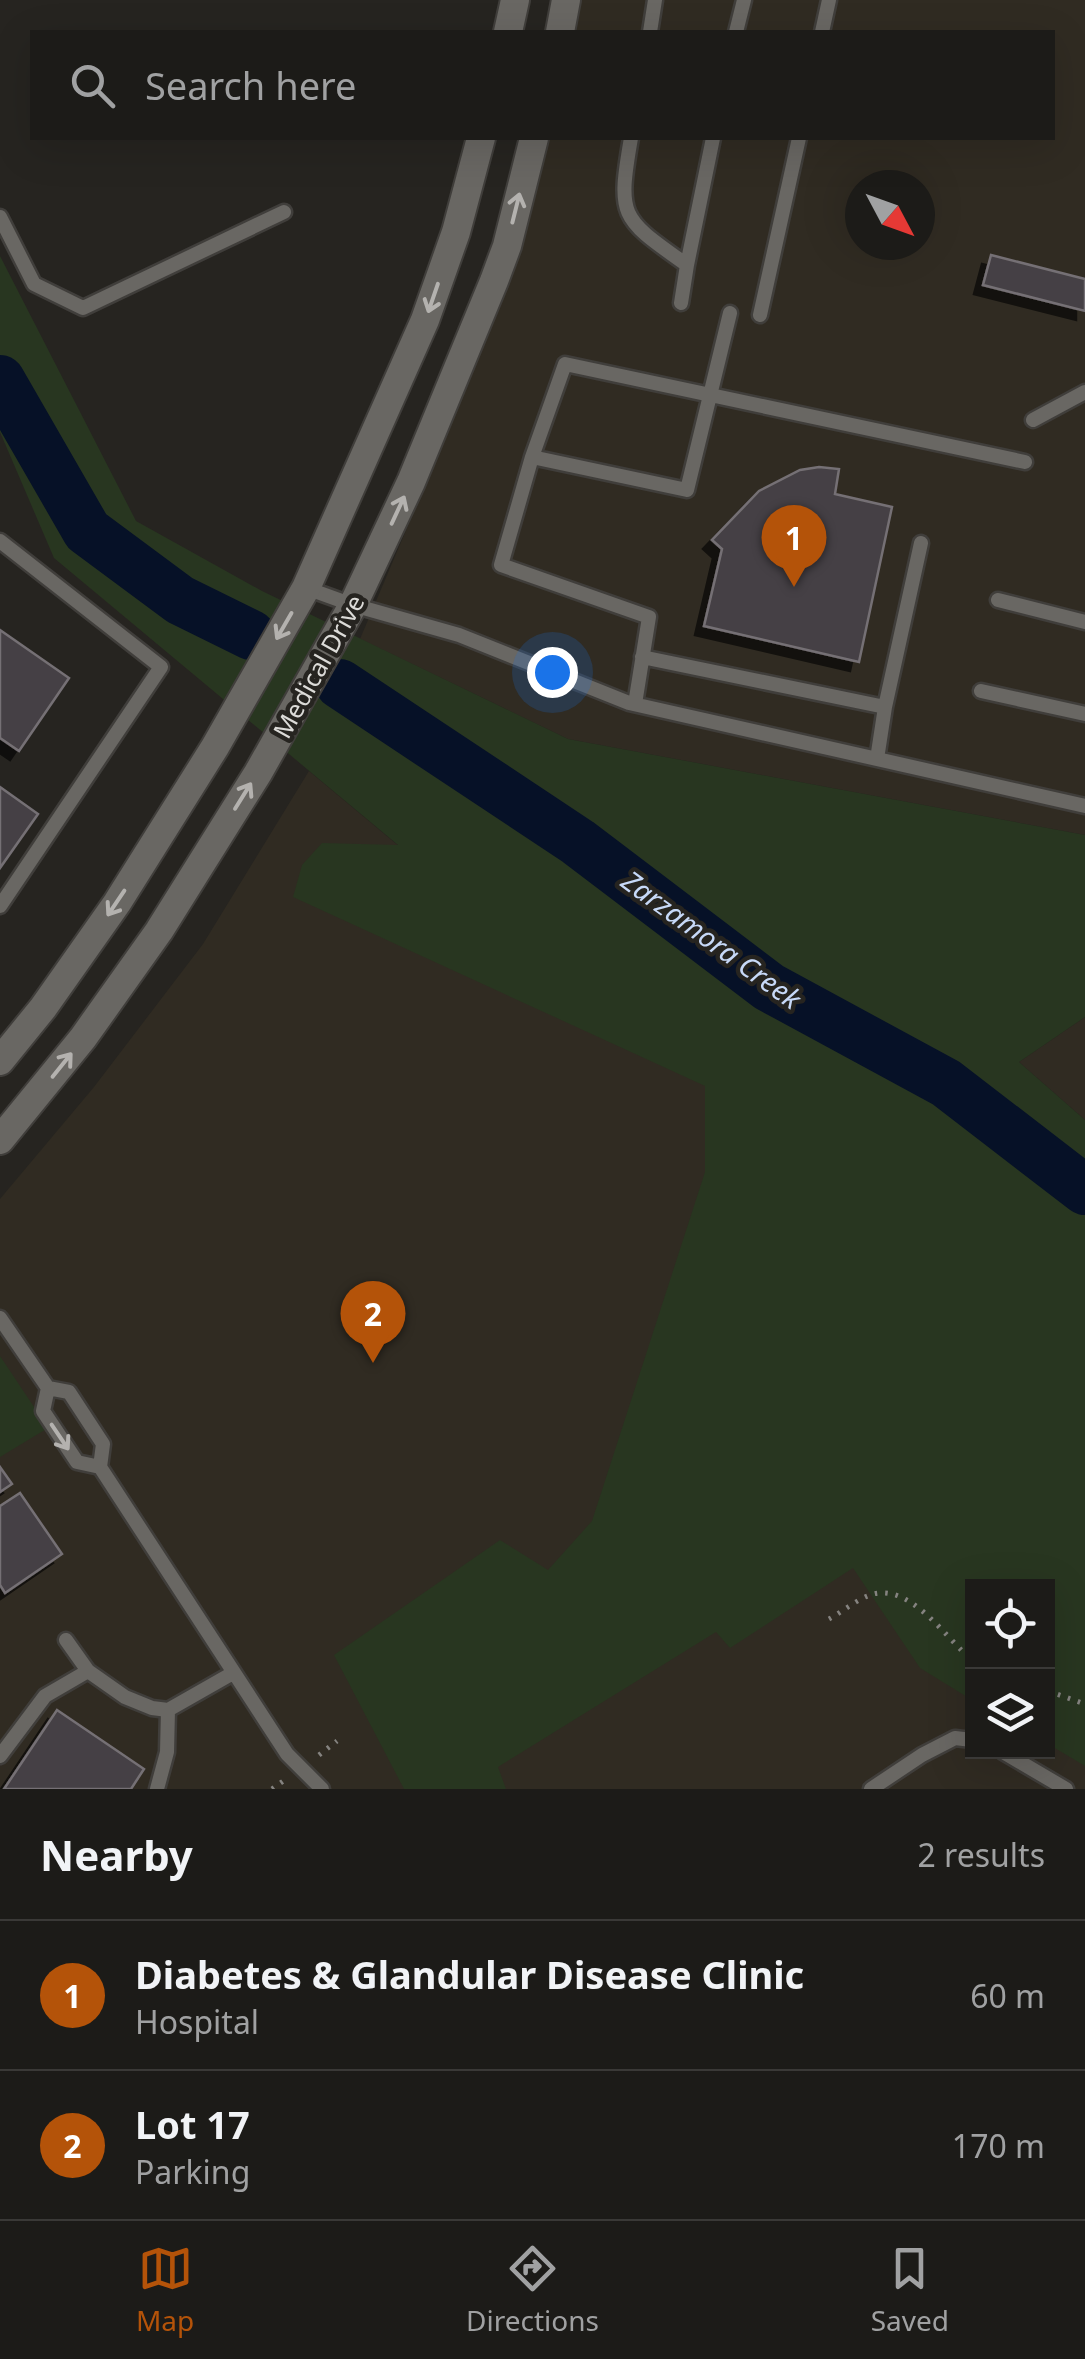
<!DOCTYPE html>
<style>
body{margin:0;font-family:"Noto Sans",sans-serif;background:#292825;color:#f1f3f6}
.controls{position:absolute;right:30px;bottom:30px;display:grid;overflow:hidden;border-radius:0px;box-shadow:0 10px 40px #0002}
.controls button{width:90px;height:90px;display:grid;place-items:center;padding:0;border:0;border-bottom:2px solid #3a3937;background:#1c1b18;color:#f1f3f6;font:50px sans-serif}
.compass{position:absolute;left:845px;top:170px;width:90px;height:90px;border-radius:50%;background:#1c1b18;box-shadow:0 10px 40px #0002;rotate:131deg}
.you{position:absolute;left:552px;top:672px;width:35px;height:35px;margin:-25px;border:8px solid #fff;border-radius:50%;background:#1a73e8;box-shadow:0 0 0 15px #1a73e833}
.badge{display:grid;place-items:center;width:65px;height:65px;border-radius:50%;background:#b45309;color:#fff;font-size:32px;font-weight:700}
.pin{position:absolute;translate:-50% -82px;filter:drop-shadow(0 2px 5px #0008)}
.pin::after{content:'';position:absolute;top:52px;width:35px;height:30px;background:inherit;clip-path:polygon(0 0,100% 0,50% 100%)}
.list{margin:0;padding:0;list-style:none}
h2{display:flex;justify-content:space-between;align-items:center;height:130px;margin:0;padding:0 40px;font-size:42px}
h2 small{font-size:32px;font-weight:400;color:#a0a1a2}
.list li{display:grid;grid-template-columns:65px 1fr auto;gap:30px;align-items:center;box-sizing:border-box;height:150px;padding:0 40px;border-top:2px solid #3a3937}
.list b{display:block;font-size:38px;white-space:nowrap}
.list p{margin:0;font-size:32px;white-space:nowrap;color:#a0a1a2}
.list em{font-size:32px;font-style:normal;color:#a0a1a2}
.icon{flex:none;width:55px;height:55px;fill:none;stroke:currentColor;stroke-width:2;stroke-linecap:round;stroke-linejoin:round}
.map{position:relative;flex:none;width:1085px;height:1789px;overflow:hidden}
.search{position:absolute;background:#1c1b18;box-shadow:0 10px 40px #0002;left:30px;right:30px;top:30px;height:110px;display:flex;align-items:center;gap:25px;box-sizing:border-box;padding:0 35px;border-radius:0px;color:#a0a1a2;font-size:38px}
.sheet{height:430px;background:#1c1b18}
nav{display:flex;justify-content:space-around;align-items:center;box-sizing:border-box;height:140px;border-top:2px solid #3a3937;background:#1c1b18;font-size:28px;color:#a0a1a2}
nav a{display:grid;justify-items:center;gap:5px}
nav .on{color:#b45309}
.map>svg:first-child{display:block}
</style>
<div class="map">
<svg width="1085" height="1789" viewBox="0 0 1085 1789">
<defs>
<filter id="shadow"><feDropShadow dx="-9" dy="9" stdDeviation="0" flood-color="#0009"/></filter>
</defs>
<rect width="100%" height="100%" fill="#262420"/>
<path fill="#302b22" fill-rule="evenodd" d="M578 0H1085V835L568 739 360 639 440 450 494 306 544 138H1052V32H570ZM860 185H920V245H860Z
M309 771 400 847 969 1230 1085 1505V1789H0V1199L94 1087 203 944ZM972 1586H1048V1752H972Z
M1085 1017V1120L1019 1062Z"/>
<path fill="#283620" d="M0 256 136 521 262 591 568 739 1085 835V1017L1019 1062 1085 1120V1766L1048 1744V1586H972V1700L920 1668 853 1568 730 1648 716 1632 498 1767 506 1789H404L334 1655 500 1540 548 1570 592 1521 705 1172V1086L293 897 302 865 322 843 398 845 54 558 0 432Z
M0 1356 48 1428 0 1457Z"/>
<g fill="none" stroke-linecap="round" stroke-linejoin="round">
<path stroke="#061127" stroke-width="50" d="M0 380 87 531 180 600 251 635
M340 684 578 842 769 987 946 1083 1085 1190"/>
</g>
<path fill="#454144" stroke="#757074" stroke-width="2.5" filter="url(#shadow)" d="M991 255 1085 279V311L983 285Z
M819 467 839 469 835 494 892 507 859 662 704 626 722 549 712 540 759 491 800 470Z
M0 630 69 678 19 751 0 738Z
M0 787 38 814 0 868Z
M0 1467 12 1484 0 1492Z
M20 1493 62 1554 5 1593 0 1585V1506Z
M57 1710 144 1769 131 1789H4Z"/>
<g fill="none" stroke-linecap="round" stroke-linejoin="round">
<g stroke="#403e3b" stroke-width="19">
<path id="service" d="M650 32 655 0
M736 32 744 0
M822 32 829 0
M631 138C617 218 621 218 687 265L681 303
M0 217 34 284 83 308 284 212
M687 265 713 138
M760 315 799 138
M1033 420 1085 392
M532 457 565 364 1025 462
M0 541 161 667 0 906
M306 588 353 605 459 635 629 703 1085 806
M998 600 1085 622
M642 657 885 707 877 759
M981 691 1085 714
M635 704 649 617 501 565 532 457 687 490 730 313
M885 707 921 543
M0 1318 48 1388 69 1392 103 1444 100 1467 287 1754 322 1789
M48 1388 43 1411 77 1462 100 1467
M66 1640 88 1671 125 1697 152 1708 168 1710 233 1673
M1003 1752 1066 1789
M0 1756 45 1696 88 1671
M157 1789 167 1752 168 1710
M871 1789 922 1755 955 1738 972 1740"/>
</g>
<g stroke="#403e3b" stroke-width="32">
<path id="tertiary" d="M508 32 515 0
M560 32 566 0
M0 1061 43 1008 117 903 215 747 306 588 425 320 456 232 481 138
M0 1140 83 1038 159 931 258 773 353 605 411 482 494 281 507 246 534 138"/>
</g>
<path stroke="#858380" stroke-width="5" stroke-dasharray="2.5 8" stroke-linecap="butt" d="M829 1619C842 1612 856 1600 870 1595 910 1581 946 1639 972 1660
M1048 1691 1085 1704
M319 1755 337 1741
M272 1789 286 1779"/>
<use href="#service" stroke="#696763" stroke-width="14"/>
<use href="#tertiary" stroke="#696763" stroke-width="28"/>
</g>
<defs><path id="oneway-shaft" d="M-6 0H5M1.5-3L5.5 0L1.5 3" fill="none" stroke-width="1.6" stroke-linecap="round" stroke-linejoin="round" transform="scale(2.5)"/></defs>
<g stroke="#b4b2af">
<use href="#oneway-shaft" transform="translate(516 208) rotate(-76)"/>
<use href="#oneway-shaft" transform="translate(433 298) rotate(109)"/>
<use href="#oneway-shaft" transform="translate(398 510) rotate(-65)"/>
<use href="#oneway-shaft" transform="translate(284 626) rotate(120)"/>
<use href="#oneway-shaft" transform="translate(243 796) rotate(-58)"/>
<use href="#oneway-shaft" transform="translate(116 903) rotate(124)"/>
<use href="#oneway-shaft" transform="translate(62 1065) rotate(-51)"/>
<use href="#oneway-shaft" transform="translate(60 1437) rotate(56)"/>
</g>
<g text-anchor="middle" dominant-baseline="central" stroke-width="9" stroke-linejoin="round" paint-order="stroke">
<g font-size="25" fill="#dcdbd8" stroke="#262420">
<text transform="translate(318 666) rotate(-61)">Medical Drive</text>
</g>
<g font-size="28" font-style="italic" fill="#c7d9f8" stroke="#262420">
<text transform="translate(712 939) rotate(36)">Zarzamora Creek</text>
</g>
</g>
</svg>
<div class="controls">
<button><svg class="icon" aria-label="locate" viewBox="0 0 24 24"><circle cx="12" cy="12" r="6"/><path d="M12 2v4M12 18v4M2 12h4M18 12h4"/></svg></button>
<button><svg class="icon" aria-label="layers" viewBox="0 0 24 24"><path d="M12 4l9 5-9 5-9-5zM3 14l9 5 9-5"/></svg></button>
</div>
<svg class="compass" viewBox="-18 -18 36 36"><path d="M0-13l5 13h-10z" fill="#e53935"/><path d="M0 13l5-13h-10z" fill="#a0a1a2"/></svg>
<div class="you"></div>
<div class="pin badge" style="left:794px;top:587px">1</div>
<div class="pin badge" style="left:373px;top:1363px">2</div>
<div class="search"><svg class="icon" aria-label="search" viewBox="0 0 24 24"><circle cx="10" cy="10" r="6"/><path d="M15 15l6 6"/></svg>Search here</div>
</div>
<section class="sheet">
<h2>Nearby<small>2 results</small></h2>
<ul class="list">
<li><span class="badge">1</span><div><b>Diabetes &amp; Glandular Disease Clinic</b><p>Hospital</p></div><em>60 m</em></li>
<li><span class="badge">2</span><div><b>Lot 17</b><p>Parking</p></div><em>170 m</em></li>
</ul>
</section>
<nav>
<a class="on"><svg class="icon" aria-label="map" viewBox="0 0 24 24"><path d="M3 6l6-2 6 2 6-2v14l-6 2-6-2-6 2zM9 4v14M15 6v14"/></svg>Map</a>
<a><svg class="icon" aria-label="directions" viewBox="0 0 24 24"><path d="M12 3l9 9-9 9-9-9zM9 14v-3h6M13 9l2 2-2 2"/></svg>Directions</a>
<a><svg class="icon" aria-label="saved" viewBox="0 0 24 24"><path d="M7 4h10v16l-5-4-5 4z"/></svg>Saved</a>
</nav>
